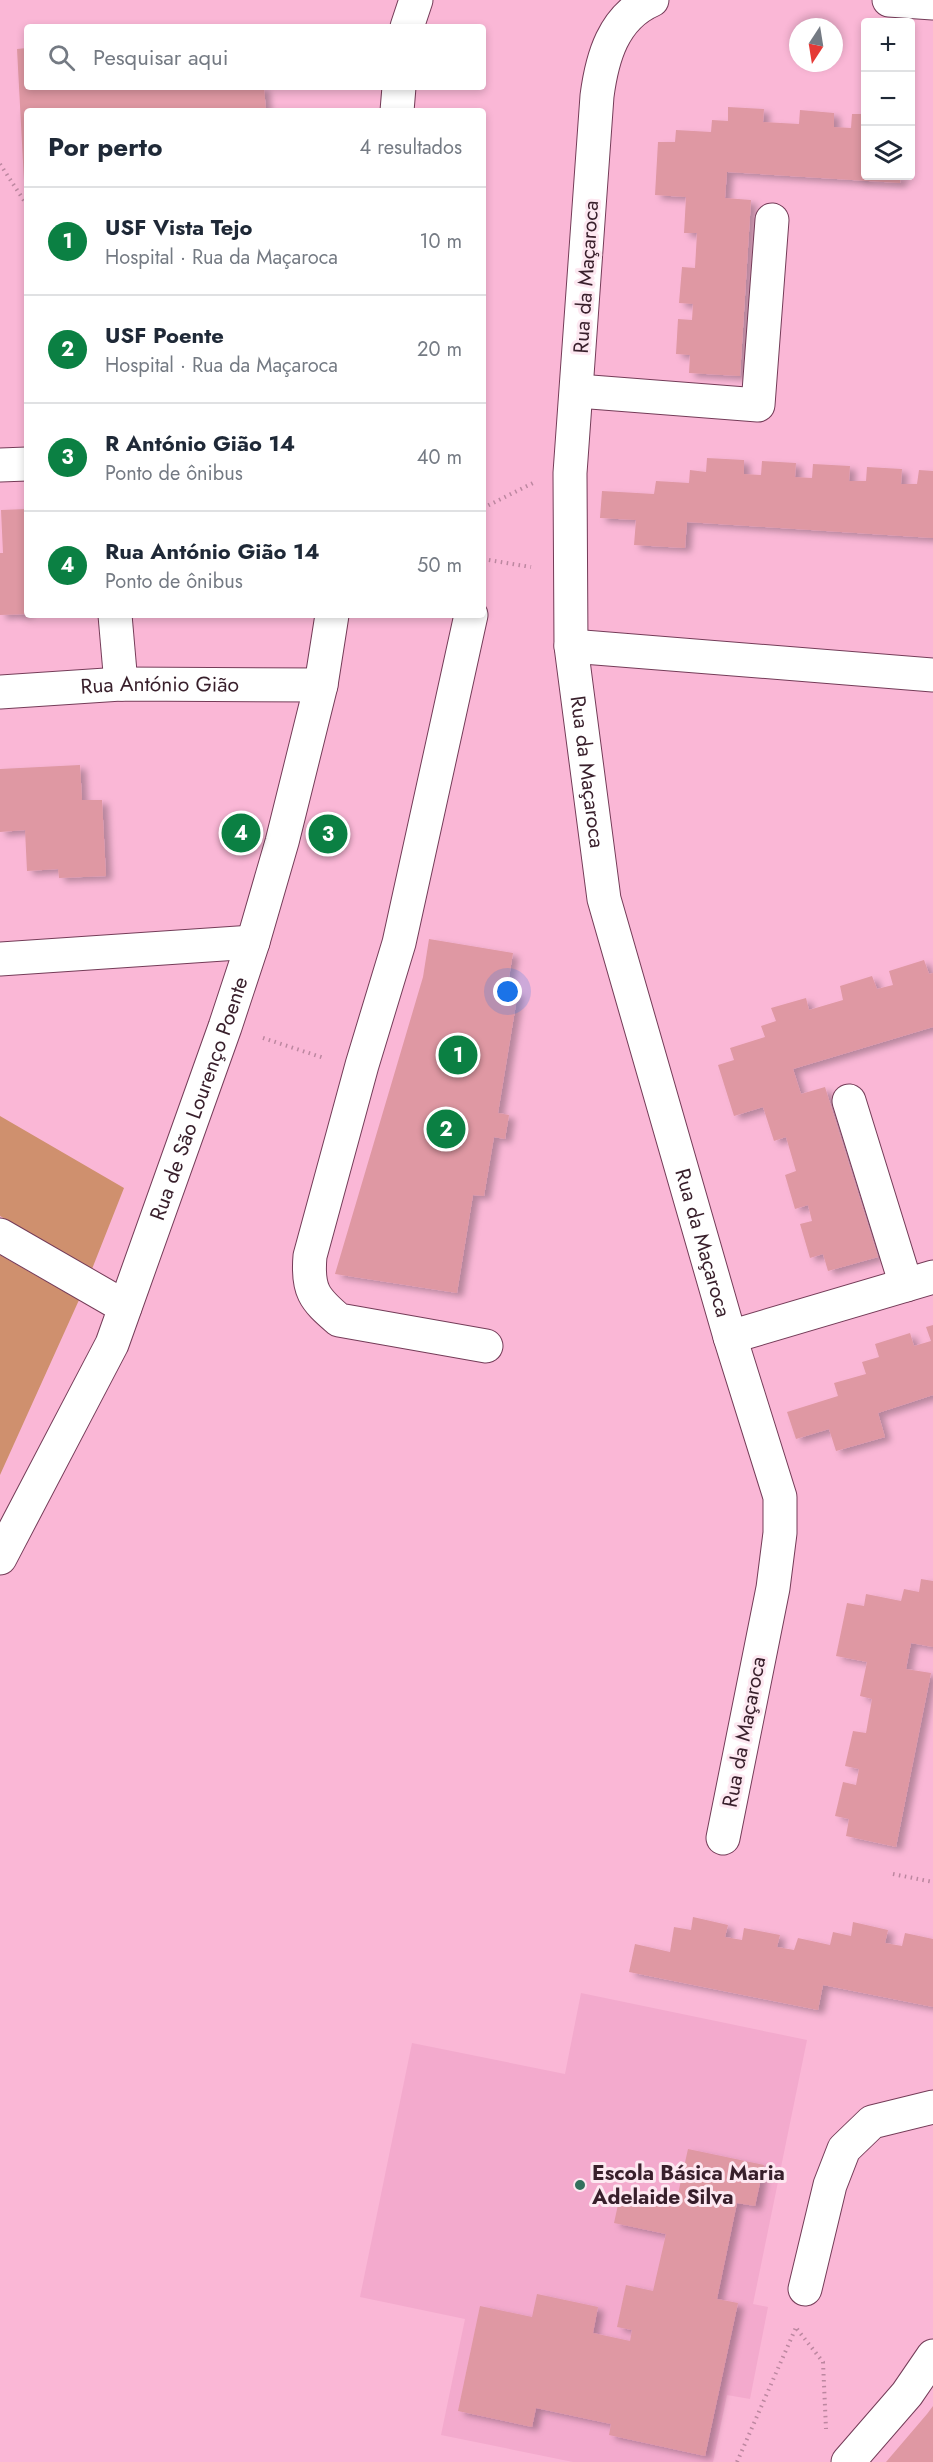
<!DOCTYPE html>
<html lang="pt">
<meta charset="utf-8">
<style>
body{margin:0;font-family:Jost,sans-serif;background:#f6f6f7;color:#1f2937}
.controls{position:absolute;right:18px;top:18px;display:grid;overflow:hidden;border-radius:6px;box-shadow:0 3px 9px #0003}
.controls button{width:54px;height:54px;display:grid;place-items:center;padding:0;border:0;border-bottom:2px solid #e0e1e3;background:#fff;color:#1f2937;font:30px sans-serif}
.compass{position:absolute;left:789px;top:18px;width:54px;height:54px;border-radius:50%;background:#fff;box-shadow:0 3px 9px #0003;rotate:192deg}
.you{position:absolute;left:508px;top:992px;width:21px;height:21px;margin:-15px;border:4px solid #fff;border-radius:50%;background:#1a73e8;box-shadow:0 0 0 9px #1a73e833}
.badge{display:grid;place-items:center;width:39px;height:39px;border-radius:50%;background:#0b8043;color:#fff;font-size:20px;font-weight:700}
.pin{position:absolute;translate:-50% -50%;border:3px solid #fff;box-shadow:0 2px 6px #0006}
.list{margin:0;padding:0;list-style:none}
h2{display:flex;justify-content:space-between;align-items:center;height:78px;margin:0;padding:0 24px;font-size:26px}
h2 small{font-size:20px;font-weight:400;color:#747a83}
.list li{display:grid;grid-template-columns:39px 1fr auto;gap:18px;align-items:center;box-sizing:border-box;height:108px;padding:0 24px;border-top:2px solid #e0e1e3}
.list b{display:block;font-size:22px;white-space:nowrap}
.list p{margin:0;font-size:20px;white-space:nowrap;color:#747a83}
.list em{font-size:20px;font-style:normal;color:#747a83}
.icon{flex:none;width:33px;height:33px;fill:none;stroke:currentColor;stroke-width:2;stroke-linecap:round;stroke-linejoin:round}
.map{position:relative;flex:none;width:933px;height:2462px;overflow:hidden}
.search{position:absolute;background:#fff;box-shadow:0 3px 9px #0003;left:24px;top:24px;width:462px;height:66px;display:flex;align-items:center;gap:15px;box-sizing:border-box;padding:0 21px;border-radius:6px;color:#747a83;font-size:22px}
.panel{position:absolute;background:#fff;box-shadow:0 3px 9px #0003;left:24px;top:108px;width:462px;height:510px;border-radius:6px}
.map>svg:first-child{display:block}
</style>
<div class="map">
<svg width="933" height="2462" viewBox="0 0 933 2462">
<defs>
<filter id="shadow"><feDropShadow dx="6" dy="4" stdDeviation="3" flood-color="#0004"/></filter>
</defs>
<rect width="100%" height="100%" fill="#fab7d6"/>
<path fill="#f3aacd" d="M581 1993 807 2040 753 2304 768 2307 750 2399 727 2395 713 2462H573L441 2435 465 2319 360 2297 412 2043 565 2074Z"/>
<path fill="#cf906e" d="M0 1116 124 1188 92 1269 0 1216Z
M0 1255 79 1300 0 1475Z"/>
<path fill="#df98a3" filter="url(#shadow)" d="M27 48V87H264L266 111H27V181H24L17 49Z
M728 107 764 109 763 122 799 124 800 110 834 113V127L851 128 852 114H866V176H901L900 183 727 172 725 198 751 200 740 376 689 373 690 355 676 354 678 319 692 320 693 304 679 303 682 267 695 268 697 233H684L686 197 655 195 658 142H675L676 130 711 132 712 120 728 121Z
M707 458 744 460V474L761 475 762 461 796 463 795 477 812 478 813 464 850 466 849 481H866L867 467 902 469 901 484H917L919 470 933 471V538L687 522 685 548 634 545 636 520 600 518 602 491 654 494 656 481 689 483 690 470 706 472Z
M27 509V614L0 615V553H3L1 510Z
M80 765 82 800H102L106 876 59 878 58 869 27 871 25 830 0 832V769Z
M429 939 513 953 507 990 518 992 498 1113 509 1115 505 1139 494 1137 484 1196 473 1195 457 1293 335 1274 423 977Z
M924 960 929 974 933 973V1027L793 1069 801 1094 825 1087 878 1257 828 1271 823 1254 810 1258 800 1224 812 1221 808 1205 795 1209 785 1175 796 1171 786 1137 774 1141 763 1107 734 1116 718 1065 734 1060 730 1048 765 1037 761 1026 776 1021 771 1008 806 998 809 1010 843 1000 840 986 872 976 877 989 893 985 889 971Z
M933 1325V1395L878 1413 885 1437 836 1451 829 1429 796 1439 787 1412 838 1396 834 1383 866 1374 862 1362 879 1357 875 1344 910 1333 914 1346 931 1341 926 1327Z
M921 1579 933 1581V1647L911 1643 906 1669 931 1673 896 1847 846 1836 849 1819 835 1816 843 1782 856 1785 859 1769 845 1766 853 1731 866 1733 872 1699 860 1696 867 1662 836 1656 847 1603 864 1606 866 1594 901 1601 904 1589 919 1592Z
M693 1917 728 1925 725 1937 742 1940 744 1928 780 1935 777 1947 794 1950 798 1938 830 1945 833 1932 851 1936 853 1922 888 1930 885 1943 902 1946 905 1933 933 1939V2007L823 1985 818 2010 629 1972 635 1944 670 1952 674 1927 691 1930Z
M688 2149 764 2165 755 2206 737 2203 717 2299 738 2303 705 2456 609 2435 611 2424 536 2408 532 2427 458 2411 480 2306 532 2317 537 2294 598 2307 593 2333 630 2341 632 2330 617 2327 626 2285 653 2291 666 2234 614 2223 621 2191 676 2203Z
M933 2406V2462H886L927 2414Z"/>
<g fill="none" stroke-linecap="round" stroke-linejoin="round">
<g stroke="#743c58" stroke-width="35">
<g id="minor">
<path id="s1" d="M652 0C613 17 602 58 597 96L570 473 571 646 604 899 730 1337 780 1497V1533L773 1588 723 1838"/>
<path d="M889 0 933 3"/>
<path d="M407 27 416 0"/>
<path d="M397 111 399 87"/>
<path d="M578 391 758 405 772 220"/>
<path d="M0 465 27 464"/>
<path d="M115 615 121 684"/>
<path d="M471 615 399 943 362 1065 310 1256C307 1290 314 1299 339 1320L486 1346"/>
<path d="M571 646 933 675"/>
<path id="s2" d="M0 692 121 684 321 685"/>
<path d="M0 959 253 942"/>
<path d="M849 1101 906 1285"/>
<path d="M0 1235 125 1307"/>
<path d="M730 1337 933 1277"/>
<path id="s3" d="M0 1558 112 1344 225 1027 253 942 282 842 321 685 332 615"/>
<path d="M805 2289 830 2185 844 2149 872 2122 933 2107"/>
<path d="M848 2462 907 2394 933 2356"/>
</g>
</g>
<path stroke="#bc87a0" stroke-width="4" stroke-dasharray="1.5 4.5" stroke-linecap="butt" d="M0 164 27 205
M483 508 533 483
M483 559 531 567
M263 1038 324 1058
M893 1874 933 1882
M797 2329 823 2362 826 2429
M737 2462 797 2325"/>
<use href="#minor" stroke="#fff" stroke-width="33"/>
</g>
<circle fill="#33715d" stroke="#fde8f1" stroke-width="2" cx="580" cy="2185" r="6"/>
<g text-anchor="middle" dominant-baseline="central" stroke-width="6" stroke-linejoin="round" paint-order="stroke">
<g font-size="21" fill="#381f2b" stroke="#fde8f1">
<text transform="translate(586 277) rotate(-86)">Rua da Maçaroca</text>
<text stroke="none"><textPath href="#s2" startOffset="160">Rua António Gião</textPath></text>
<text stroke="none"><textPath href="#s1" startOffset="794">Rua da Maçaroca</textPath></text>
<text stroke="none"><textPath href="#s3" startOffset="502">Rua de São Lourenço Poente</textPath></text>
<text stroke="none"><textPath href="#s1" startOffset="1280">Rua da Maçaroca</textPath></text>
<text transform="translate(744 1732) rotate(-79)">Rua da Maçaroca</text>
</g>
<g font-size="21" font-weight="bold" fill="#381f2b" stroke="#fde8f1" text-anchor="start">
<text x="592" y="2173">Escola Básica Maria<tspan x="592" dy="24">Adelaide Silva</tspan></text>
</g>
</g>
</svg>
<div class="controls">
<button>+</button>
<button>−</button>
<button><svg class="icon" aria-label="layers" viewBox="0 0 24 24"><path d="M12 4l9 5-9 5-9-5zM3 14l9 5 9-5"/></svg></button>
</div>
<svg class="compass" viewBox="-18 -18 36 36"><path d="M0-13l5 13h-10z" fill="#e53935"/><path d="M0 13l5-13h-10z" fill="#747a83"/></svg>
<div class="you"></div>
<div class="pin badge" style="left:458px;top:1055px">1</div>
<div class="pin badge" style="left:446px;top:1129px">2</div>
<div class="pin badge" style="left:328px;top:834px">3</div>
<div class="pin badge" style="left:241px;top:833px">4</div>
<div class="search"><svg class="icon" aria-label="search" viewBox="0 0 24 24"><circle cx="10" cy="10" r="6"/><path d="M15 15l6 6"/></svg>Pesquisar aqui</div>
<section class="panel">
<h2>Por perto<small>4 resultados</small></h2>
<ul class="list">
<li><span class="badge">1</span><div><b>USF Vista Tejo</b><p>Hospital · Rua da Maçaroca</p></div><em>10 m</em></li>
<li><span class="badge">2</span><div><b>USF Poente</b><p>Hospital · Rua da Maçaroca</p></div><em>20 m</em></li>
<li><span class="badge">3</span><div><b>R António Gião 14</b><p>Ponto de ônibus</p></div><em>40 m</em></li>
<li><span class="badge">4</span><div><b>Rua António Gião 14</b><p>Ponto de ônibus</p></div><em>50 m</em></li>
</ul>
</section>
</div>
